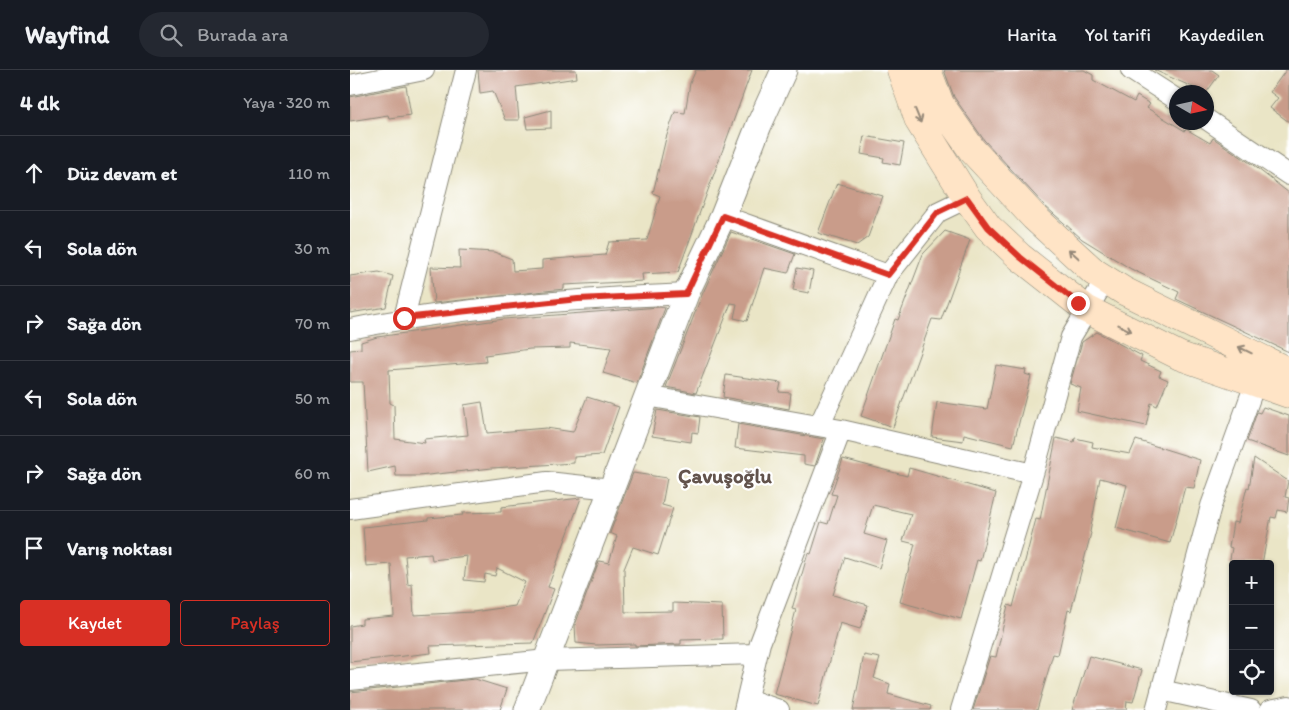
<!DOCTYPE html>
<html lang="tr">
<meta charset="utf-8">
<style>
body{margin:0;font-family:Itim,sans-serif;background:#242831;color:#f1f3f6}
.controls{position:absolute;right:15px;bottom:15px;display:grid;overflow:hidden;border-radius:5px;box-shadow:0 1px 4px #0004}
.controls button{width:45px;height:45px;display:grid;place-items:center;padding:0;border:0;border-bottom:1px solid #363941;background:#171b24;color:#f1f3f6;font:25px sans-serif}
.compass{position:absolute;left:819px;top:15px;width:45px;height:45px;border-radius:50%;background:#171b24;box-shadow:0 1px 4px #0004;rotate:99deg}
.stop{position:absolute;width:15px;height:15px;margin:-11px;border:4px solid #d93025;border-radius:50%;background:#fff}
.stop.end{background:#d93025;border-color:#fff;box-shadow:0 1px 5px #0008}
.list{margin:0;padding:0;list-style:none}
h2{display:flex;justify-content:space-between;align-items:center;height:65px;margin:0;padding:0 20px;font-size:21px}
h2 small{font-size:16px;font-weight:400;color:#9ea1a6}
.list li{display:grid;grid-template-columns:32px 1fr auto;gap:15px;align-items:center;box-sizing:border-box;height:75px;padding:0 20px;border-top:1px solid #363941}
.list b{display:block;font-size:19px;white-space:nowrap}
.list em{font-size:16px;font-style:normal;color:#9ea1a6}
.actions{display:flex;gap:10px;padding:15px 20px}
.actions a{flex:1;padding:11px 0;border:1px solid #d93025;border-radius:5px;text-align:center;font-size:18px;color:#d93025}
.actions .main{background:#d93025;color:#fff}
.icon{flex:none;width:28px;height:28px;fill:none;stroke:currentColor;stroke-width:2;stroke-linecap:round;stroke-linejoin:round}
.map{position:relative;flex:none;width:939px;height:640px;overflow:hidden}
header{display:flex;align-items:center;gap:30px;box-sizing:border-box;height:70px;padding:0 25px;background:#171b24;border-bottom:1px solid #363941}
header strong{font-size:24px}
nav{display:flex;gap:28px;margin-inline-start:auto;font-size:18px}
.search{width:350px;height:45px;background:#242831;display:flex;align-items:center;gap:12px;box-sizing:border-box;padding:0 18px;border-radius:28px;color:#9ea1a6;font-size:19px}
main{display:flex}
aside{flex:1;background:#171b24}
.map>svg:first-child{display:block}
</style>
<header>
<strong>Wayfind</strong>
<div class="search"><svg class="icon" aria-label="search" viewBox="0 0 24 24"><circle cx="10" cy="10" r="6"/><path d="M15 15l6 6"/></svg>Burada ara</div>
<nav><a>Harita</a><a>Yol tarifi</a><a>Kaydedilen</a></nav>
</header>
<main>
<aside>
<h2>4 dk<small>Yaya · 320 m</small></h2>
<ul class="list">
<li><svg class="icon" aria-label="ahead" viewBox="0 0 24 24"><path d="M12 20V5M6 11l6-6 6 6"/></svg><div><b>Düz devam et</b></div><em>110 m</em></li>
<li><svg class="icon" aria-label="left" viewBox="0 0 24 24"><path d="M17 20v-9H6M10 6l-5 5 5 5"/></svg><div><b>Sola dön</b></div><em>30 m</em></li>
<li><svg class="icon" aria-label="right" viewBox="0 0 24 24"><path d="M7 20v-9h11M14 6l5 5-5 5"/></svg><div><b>Sağa dön</b></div><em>70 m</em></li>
<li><svg class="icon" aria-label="left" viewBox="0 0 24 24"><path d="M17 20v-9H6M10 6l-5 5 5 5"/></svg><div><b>Sola dön</b></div><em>50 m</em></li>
<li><svg class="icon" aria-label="right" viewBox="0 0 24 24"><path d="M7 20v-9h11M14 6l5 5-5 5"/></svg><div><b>Sağa dön</b></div><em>60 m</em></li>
<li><svg class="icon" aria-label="arrive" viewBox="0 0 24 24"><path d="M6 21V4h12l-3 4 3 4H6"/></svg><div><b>Varış noktası</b></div></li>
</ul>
<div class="actions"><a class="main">Kaydet</a><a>Paylaş</a></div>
</aside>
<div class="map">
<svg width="939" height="640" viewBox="0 0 939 640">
<rect width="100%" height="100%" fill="#fff"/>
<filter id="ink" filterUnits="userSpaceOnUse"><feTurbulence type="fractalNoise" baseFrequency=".02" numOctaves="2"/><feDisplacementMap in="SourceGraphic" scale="10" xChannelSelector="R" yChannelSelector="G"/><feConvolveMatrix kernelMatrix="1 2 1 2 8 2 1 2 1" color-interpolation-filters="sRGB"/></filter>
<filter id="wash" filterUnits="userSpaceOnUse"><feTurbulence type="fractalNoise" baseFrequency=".0096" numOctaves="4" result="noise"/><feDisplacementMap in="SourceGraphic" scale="20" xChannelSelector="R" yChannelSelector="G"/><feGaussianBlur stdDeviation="1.12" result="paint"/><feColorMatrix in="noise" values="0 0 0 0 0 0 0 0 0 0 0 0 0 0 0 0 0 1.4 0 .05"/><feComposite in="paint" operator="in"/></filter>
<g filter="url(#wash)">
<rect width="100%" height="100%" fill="#eae5c6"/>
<g id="blocks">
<path fill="#c99c8a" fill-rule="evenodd" d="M128 0H226L227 8 166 17 169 50H155L143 21 130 23Z
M346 0H402L328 202 292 204 293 211 214 215V219L84 233 81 197 110 198 109 180 144 182 162 189 163 201 192 199V190L255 185 259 172 297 170 310 126 303 123 316 68 325 42 335 43 340 13Z
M594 0H734L743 5V10L784 32 787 26 800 34 797 38 835 61 836 59 860 73 863 68 903 95 939 123V282L826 229 829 222 781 199 732 169 695 136 634 70 604 27Z
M804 0H862L869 5 856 23Z
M936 0H939V52L920 38 928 28 920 22Z
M56 16 61 45 39 48 38 45 0 51V27Z
M201 40V58L177 59 175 47Z
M514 66 554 73 550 95 533 92 534 88 511 84Z
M487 113 533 126 518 167 507 175 468 163Z
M595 161 620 170 591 250 582 249 543 357 511 346 545 249 548 250 573 184Z
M381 162 445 184 438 203 414 198 397 251 384 248 387 234 381 233 346 323 316 317 352 225Z
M447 198 463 201 459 223 443 220Z
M29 202 43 206 36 237 0 243V206Z
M310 237 315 238 287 313 253 303 261 278 220 273V278L180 279 135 285 136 292 39 300 40 333 44 335 45 369 75 373 74 369 118 365 114 335 132 332 137 363 196 358 223 362 237 327 269 337 252 385 224 387V393L142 398 69 406H46L45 396 18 402 13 312H0V280L11 279V272L27 267 154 249Z
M747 262 792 286 790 291 811 301 809 306 818 310 807 336 801 333 796 356 727 341 731 318 720 314 732 272Z
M646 295 676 300 675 304 681 306 663 376 614 364 613 371 582 367 587 332 637 339Z
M376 305 431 313 429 322 441 323 439 339 373 327Z
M913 337 939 346V386L897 371 907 342 910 343Z
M307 340 350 347 348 363 342 362 341 372 302 366Z
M388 354 474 369 465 396 454 394V386L385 378Z
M706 368 724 372 725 368 743 372 742 377 780 384 786 370 850 390 844 418 835 417 820 473 766 458 777 415 750 408 740 462 741 463 721 541 718 540 708 585 703 584 687 640H623L640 586 646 587 658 535 663 537 686 449 690 450Z
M904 388 938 411 935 427 939 428 937 442 928 440 926 448 921 447 912 494H879L882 478 879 477 883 452 888 453 897 417 899 418Z
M493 389 557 406 559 398 646 423 630 491 627 490 611 549 550 532 565 474 553 471 561 444 523 435 514 464 537 471 529 498 495 487 483 525 518 535 510 559 490 553 468 636 424 624 446 540 442 539 458 483 461 484 471 452 478 454 487 425 481 424Z
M283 403 317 408 312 435 323 438 308 485 283 477 274 499 275 542 323 541V533L372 535 373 569 331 570V574L285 576V574L246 575 226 573 225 555 249 491 259 493 267 466 260 463Z
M231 428 198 517 204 519 183 573 80 576 81 583 0 592V556L12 554V549L44 546 41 494 16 496 13 457 78 450V448L113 445 112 443 151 442V437ZM81 484 82 490 117 486 114 510 134 512 135 504 145 506 147 498 175 512 165 536 123 542 64 545 62 514 58 515 55 486Z
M514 585 530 588 524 608 540 614 538 624 581 636 580 640H503Z
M739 586 792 600 783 632 777 631 776 640H722Z
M125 609 157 619 150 640H0V622Z"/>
</g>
</g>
<g filter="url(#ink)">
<use href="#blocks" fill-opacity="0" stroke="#8a8878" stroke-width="1"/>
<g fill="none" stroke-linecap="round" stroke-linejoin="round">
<g stroke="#8a8878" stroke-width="22">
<path id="minor" d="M781 0 826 29
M0 15 74 0
M856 49 939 105
M373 146 538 205
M54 248 116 0
M0 259C111 237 224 229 336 224
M297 326 491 360 683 404
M469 356 538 205 588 142 617 128
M0 439 197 412 262 419
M0 610 197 590 407 584
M811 620 901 640
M397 629 429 640
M394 640 410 573 491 360
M611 640 683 404 721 267 755 210
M806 640 861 436 906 311
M920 640 939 636"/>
</g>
<g stroke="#8a8878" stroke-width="27">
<path id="tertiary" d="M177 640 336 224 373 146 409 55 434 0"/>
</g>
<g stroke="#8a8878" stroke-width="29">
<path id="secondary" d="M551 0 569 51 617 128 638 157 670 187 736 239 830 286 939 324
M577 0 590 34 622 80 684 147 744 202 774 221 939 302"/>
</g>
<use href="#minor" stroke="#fff" stroke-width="20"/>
<use href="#tertiary" stroke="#fff" stroke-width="25"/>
<use href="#secondary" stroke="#ffe4c6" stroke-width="28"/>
</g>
<defs><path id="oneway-shaft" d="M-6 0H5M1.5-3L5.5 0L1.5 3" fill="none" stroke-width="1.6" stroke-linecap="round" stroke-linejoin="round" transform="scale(1.25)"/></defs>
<g stroke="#958878">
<use href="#oneway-shaft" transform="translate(568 46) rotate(68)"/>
<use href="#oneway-shaft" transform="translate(724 184) rotate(-138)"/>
<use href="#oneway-shaft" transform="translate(775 258) rotate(27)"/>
<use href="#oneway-shaft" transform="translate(895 280) rotate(-154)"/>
</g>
</g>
<g fill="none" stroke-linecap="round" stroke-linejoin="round" filter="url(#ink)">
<path stroke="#d93025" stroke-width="6" d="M54 248 228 229 336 224 373 146 538 205 588 142 617 128 638 157 670 187 728 233"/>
</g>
<g text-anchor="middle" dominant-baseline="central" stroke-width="4.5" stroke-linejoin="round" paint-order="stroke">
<g font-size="21" font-weight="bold" fill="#62534c" stroke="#fff">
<text x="375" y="405">Çavuşoğlu</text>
</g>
</g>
</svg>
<div class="controls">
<button>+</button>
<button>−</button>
<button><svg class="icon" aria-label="locate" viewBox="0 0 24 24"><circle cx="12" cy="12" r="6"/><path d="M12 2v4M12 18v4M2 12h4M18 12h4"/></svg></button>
</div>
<svg class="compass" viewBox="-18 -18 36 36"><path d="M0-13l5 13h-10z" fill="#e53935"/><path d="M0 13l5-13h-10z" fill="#9ea1a6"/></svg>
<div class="stop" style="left:54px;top:248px"></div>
<div class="stop end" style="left:728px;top:233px"></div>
</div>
</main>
